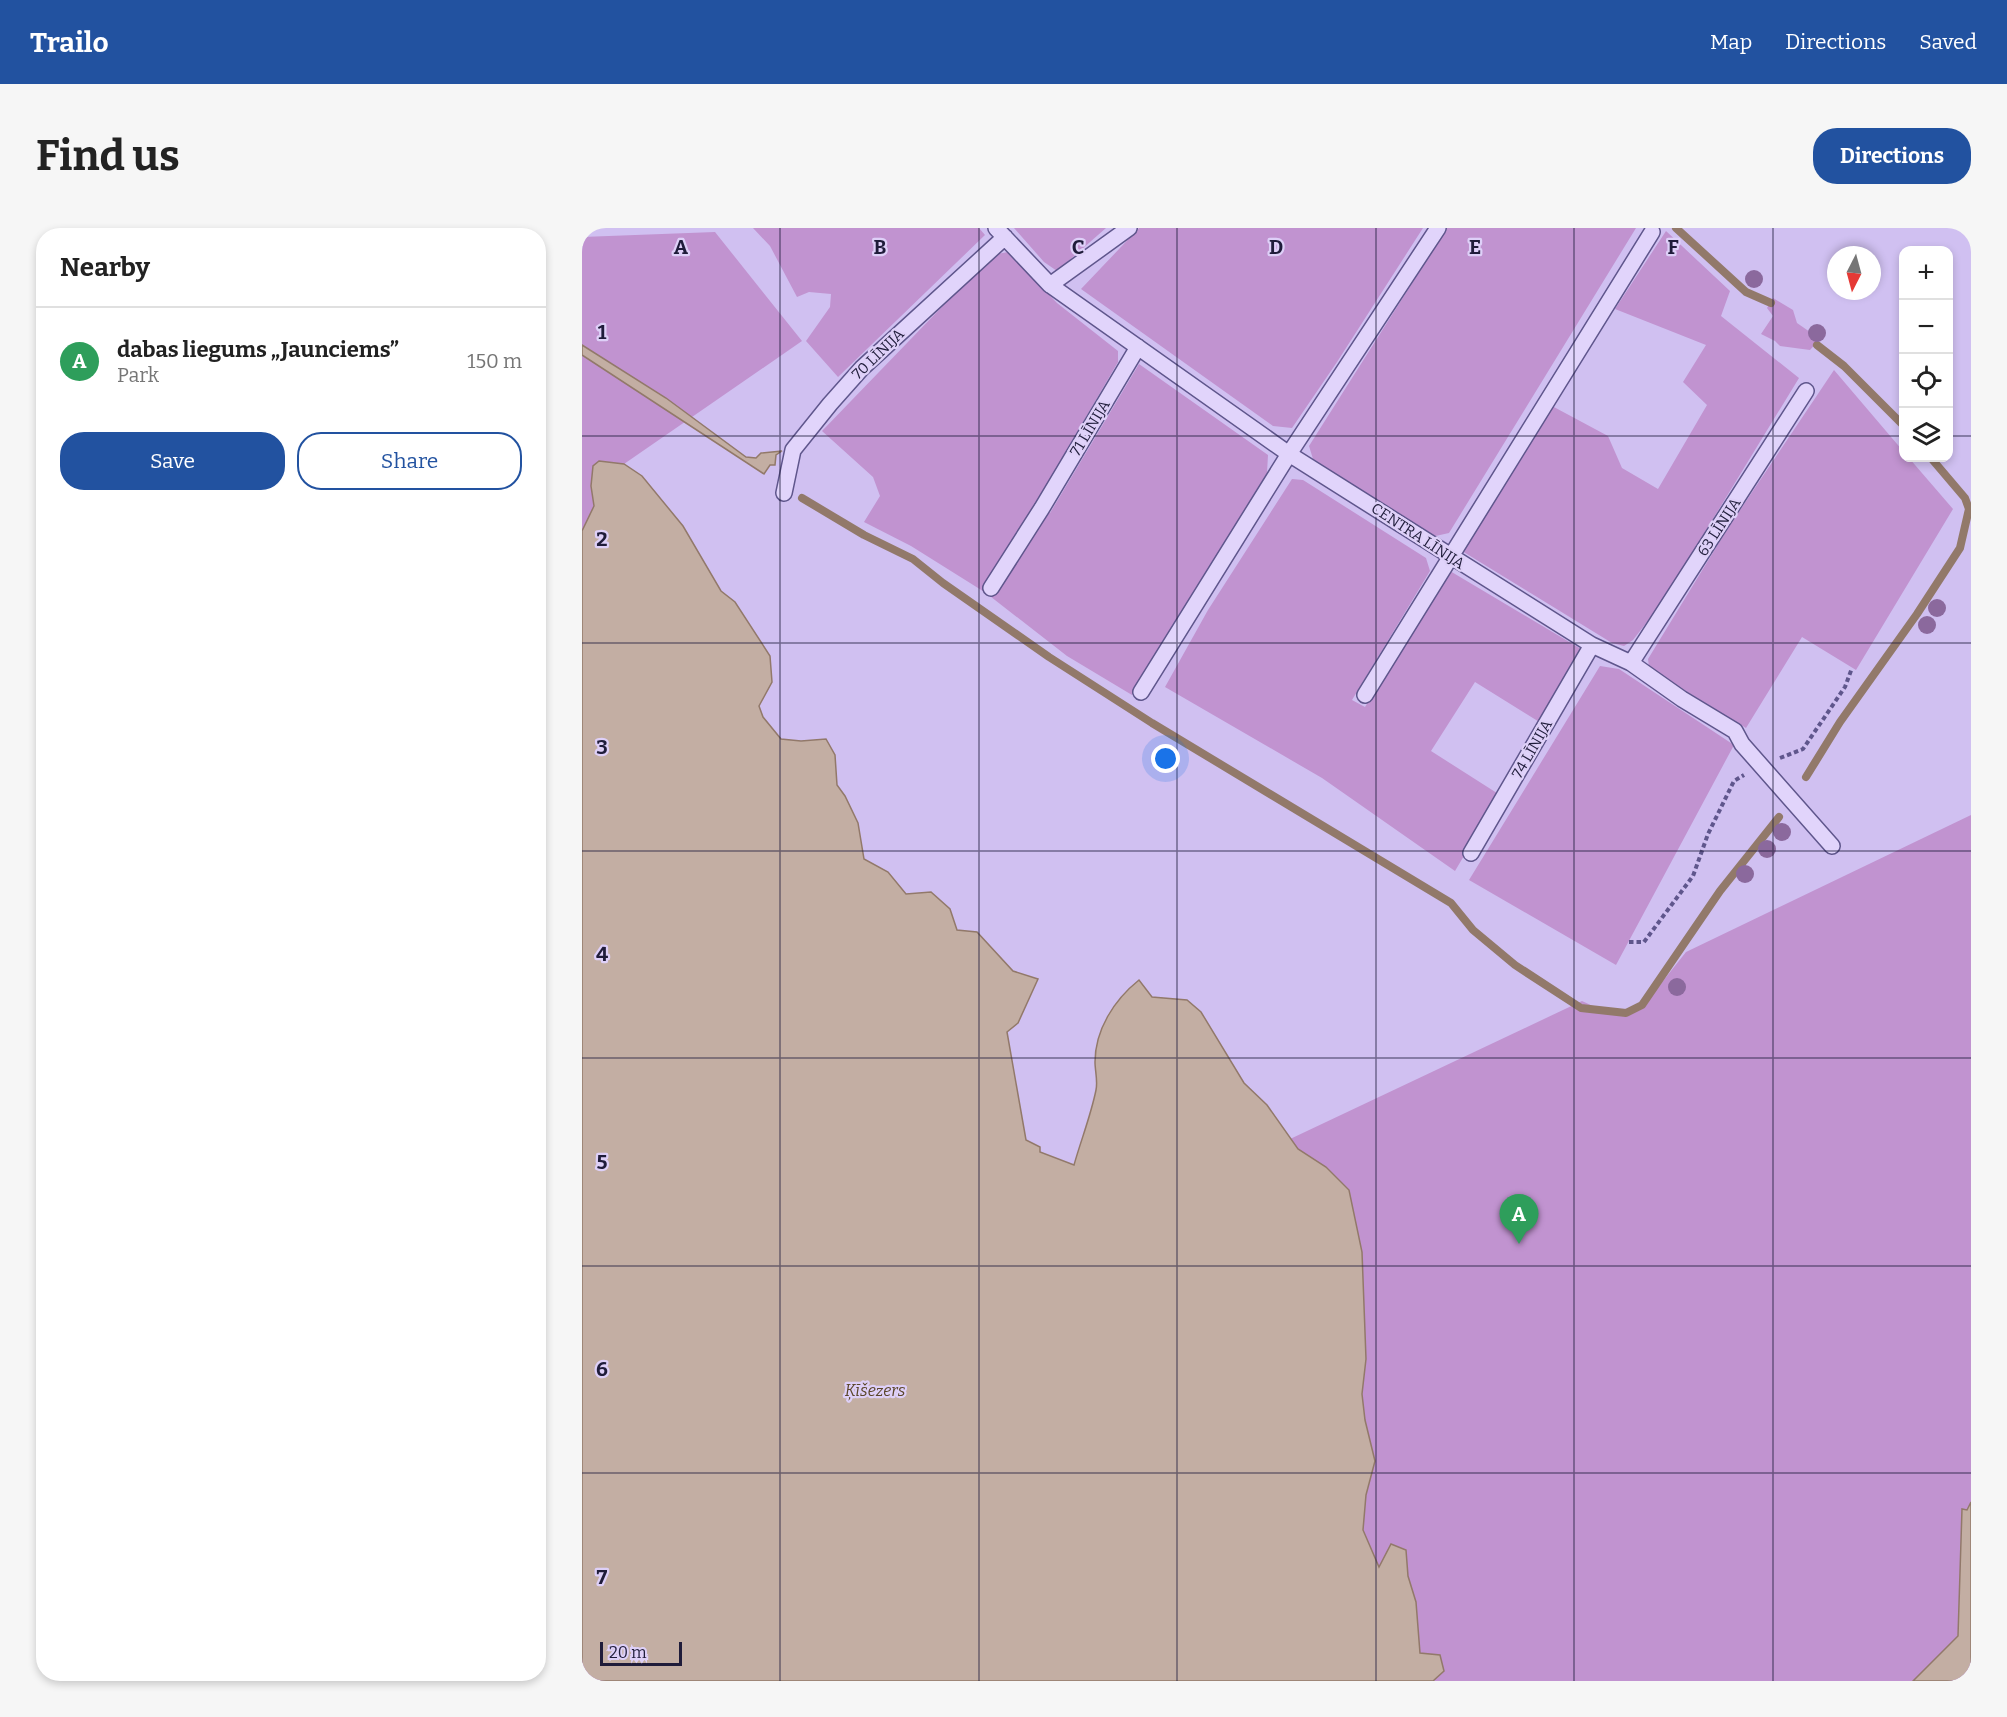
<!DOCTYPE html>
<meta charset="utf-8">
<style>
body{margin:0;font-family:Bitter,serif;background:#f6f6f6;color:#222}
.controls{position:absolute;right:18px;top:18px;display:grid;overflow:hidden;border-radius:12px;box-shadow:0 3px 9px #0003}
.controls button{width:54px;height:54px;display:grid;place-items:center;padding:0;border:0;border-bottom:2px solid #e0e0e0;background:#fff;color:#222;font:30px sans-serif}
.compass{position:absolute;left:1245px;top:18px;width:54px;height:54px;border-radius:50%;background:#fff;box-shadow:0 3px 9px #0003;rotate:186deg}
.scale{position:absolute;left:18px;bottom:15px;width:82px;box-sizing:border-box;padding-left:6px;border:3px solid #1f1c3a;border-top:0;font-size:16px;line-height:21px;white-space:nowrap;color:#1f1c3a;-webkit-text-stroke:4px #ded0f8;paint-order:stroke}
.you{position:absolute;left:584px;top:531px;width:21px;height:21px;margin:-15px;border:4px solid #fff;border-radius:50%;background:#1a73e8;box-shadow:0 0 0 9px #1a73e833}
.badge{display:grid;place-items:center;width:39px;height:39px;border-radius:50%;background:#2252a0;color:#fff;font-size:20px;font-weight:700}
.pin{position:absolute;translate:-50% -50px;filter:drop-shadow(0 2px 3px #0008)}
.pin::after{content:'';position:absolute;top:32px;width:21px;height:18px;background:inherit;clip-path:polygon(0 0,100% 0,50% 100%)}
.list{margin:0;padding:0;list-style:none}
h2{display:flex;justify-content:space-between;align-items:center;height:78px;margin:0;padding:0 24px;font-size:26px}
h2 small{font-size:20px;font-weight:400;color:#767676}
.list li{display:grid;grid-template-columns:39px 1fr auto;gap:18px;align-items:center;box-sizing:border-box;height:108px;padding:0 24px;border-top:2px solid #e0e0e0}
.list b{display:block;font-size:22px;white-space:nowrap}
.list p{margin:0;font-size:20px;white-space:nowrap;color:#767676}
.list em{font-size:20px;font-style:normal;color:#767676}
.actions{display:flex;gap:12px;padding:18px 24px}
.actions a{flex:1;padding:14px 0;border:2px solid #2252a0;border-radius:24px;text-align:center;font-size:21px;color:#2252a0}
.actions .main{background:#2252a0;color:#fff}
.icon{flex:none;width:33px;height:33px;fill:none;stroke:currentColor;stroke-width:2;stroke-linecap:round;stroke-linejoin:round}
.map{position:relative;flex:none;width:1389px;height:1453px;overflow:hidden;border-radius:24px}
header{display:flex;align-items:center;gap:36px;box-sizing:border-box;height:84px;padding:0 30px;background:#2252a0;color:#fff}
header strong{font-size:28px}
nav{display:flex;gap:33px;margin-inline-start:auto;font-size:21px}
.intro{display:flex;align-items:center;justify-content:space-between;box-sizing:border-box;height:144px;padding:0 36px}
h1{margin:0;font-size:42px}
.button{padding:15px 27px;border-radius:24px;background:#2252a0;color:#fff;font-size:21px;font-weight:700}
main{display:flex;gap:36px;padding:0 36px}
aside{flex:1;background:#fff;border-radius:24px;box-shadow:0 3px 9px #0003}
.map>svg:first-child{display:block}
</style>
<header>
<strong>Trailo</strong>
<nav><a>Map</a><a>Directions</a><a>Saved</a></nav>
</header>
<div class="intro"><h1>Find us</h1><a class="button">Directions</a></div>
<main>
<aside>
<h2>Nearby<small></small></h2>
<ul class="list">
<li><span class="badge" style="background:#2e9e5b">A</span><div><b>dabas liegums „Jaunciems”</b><p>Park</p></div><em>150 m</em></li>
</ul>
<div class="actions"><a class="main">Save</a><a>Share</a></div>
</aside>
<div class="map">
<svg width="1389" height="1453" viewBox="0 0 1389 1453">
<rect width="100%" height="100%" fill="#d0c0f1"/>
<path fill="#c193d0" d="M171 0H397L403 7 256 149 224 113 248 79 249 66 227 64 215 69 188 18Z
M432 0H524L475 43 462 34Z
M557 0H841L755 134 710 200 691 198 499 61Z
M865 0H1054L867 305 849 309 731 231 727 218Z
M1084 3 1148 63 1139 88 1217 150 1079 376 1051 412 1042 418 1030 415 880 323 970 178 1026 208 1040 240 1076 261 1125 177 1101 154 1124 117 1033 81Z
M133 4 220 113 42 236 17 233 9 258 12 278 0 303V9Z
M426 24 475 75 536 123V134L454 275 468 285 557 136 686 227 685 245 550 467 485 428 404 365 329 318 282 294 298 268 291 249 240 203 410 27Z
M1191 70 1211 82 1215 95 1238 111 1228 122 1198 118 1193 113 1179 106 1191 88 1185 80Z
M1252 142 1321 223 1322 230H1327L1371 281 1274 442 1220 409 1164 500 1074 445 1067 439 1066 431 1146 300Z
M710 251 721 252 844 330 848 343 770 472 783 479 868 343 999 421 997 435 959 495 893 454 849 523 918 567 873 643 740 550 583 459 626 382Z
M1018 438 1037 441 1152 517 1034 737 887 652Z
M1389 587V1453H0V1246L1000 773 1030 787 1058 782 1104 724Z"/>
<path fill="#c3aea3" stroke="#92796a" stroke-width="1.5" d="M0 117 84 170 164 229 174 230 179 225 200 223 194 227 193 237H188L182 246 0 127Z
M17 233 42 236 60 248 101 298 139 363 153 374 188 428 190 454 177 478 181 489 199 511 219 513 244 511 253 527 255 557 263 568 276 595 282 631 306 644 324 666 349 664 368 681 375 702 395 704 431 743 456 751 436 795 425 804 444 912 458 919V924L492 937C499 912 509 887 514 862 516 853 513 843 513 834 513 802 532 772 557 752L570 769 605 772 619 784 662 855 685 877 716 921 744 939 767 962 780 1024 784 1131 780 1166 783 1192 793 1233 784 1267 781 1302 797 1339 809 1316 824 1322 826 1348 834 1374 838 1425 858 1427 862 1443 851 1453H0V303L12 278 9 258 11 238Z
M1389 1274V1453H1331L1376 1408 1380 1281 1385 1282Z"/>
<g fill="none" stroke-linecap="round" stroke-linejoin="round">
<path stroke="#92796a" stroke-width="8" d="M1094 0 1164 64 1189 75
M1235 117 1262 138 1322 198
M220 270 282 307 331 331 361 355 467 429 570 495 869 675 891 702 933 737 999 780 1044 785 1060 777 1138 663 1197 589
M1224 549 1258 494 1335 386 1378 320 1387 281 1383 270 1349 230"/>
<g stroke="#5f568c" stroke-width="18">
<path id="service" d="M414 0 468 57 707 226 1010 417 1049 435 1100 471 1153 503 1160 516 1250 618
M468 57 547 0
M202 265 211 222 248 176 280 140 423 9
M409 360 460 280 556 119
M1049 435 1224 163
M559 464 707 226 856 0
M783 467 1070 4
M889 625 1010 417"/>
</g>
<path stroke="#5f568c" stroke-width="4" stroke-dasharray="4.5 3" stroke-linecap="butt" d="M1198 530 1221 521 1263 459 1270 440
M1047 714H1062L1111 648 1126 606 1152 553 1162 547"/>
<use href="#service" stroke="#e1d4fb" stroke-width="15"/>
</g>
<g fill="#8b699d">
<circle cx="1172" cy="51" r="9"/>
<circle cx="1235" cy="105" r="9"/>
<circle cx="1355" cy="380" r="9"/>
<circle cx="1345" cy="397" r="9"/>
<circle cx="1200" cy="604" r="9"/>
<circle cx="1185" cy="621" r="9"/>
<circle cx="1163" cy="646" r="9"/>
<circle cx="1095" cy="759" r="9"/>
</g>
<path fill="none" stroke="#1f1c3a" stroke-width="1.5" stroke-opacity="0.55" d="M198 0V1453M397 0V1453M595 0V1453M794 0V1453M992 0V1453M1191 0V1453M0 208H1322M1366 208H1389M0 415H1389M0 623H1389M0 830H1389M0 1038H1389M0 1245H1389"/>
<g text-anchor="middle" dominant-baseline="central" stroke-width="4.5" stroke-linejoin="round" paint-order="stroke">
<g font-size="15" fill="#1f1c3a" stroke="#ded0f8">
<text transform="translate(296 126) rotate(-44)">70 LĪNIJA</text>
<text transform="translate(508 200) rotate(-59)">71 LĪNIJA</text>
<text transform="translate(1137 299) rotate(-57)">63 LĪNIJA</text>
<text transform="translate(836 308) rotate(33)">CENTRA LĪNIJA</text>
<text transform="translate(950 521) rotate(-60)">74 LĪNIJA</text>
</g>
<g font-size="16" font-style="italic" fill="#5b462a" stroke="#ded0f8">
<text x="293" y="1162">Ķīšezers</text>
</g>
</g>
<g font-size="20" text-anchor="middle" font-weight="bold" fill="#1f1c3a" stroke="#ded0f8" stroke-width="4.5" stroke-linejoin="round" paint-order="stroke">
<text x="99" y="26">A</text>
<text x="298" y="26">B</text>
<text x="496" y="26">C</text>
<text x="694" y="26">D</text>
<text x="893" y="26">E</text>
<text x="1091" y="26">F</text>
<text x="20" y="111">1</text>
<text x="20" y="318">2</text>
<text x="20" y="526">3</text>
<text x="20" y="733">4</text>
<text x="20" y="941">5</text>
<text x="20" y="1148">6</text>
<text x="20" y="1356">7</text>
</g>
</svg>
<div class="controls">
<button>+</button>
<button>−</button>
<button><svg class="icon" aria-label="locate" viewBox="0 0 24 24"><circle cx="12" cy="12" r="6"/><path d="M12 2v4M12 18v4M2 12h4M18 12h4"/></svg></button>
<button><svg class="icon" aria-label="layers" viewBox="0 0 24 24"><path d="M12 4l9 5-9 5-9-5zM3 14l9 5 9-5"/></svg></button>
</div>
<svg class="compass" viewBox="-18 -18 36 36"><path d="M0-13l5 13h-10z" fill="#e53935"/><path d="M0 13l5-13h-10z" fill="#767676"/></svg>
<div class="scale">20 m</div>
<div class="you"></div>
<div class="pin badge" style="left:937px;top:1016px;background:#2e9e5b">A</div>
</div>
</main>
